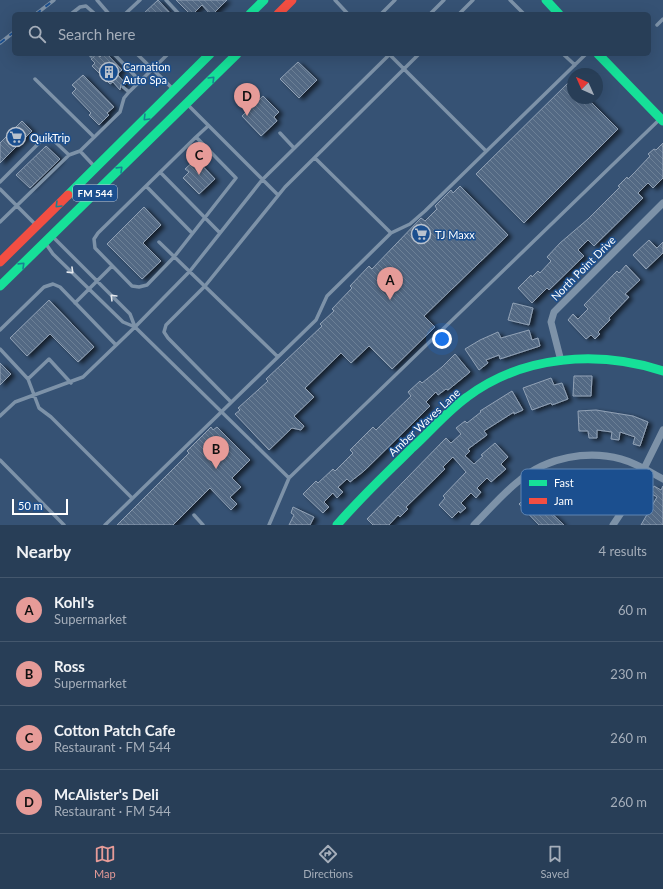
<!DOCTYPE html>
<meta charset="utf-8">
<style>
body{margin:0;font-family:Lato,sans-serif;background:#30455d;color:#f1f3f6}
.compass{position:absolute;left:567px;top:68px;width:36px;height:36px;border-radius:50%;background:#283e57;box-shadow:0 4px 16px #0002;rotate:315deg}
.scale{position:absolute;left:12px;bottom:10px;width:56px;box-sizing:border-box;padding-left:4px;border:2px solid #fff;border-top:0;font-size:11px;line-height:14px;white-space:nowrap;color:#fff;-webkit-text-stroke:3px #1b4f8f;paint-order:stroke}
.you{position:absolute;left:442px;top:339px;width:14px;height:14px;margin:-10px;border:3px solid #fff;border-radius:50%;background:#1a73e8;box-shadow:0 0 0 6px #1a73e833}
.badge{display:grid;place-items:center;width:26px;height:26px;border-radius:50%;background:#e69b98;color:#111;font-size:13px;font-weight:700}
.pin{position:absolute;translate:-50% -33px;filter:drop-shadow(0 1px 2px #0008)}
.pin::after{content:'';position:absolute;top:21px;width:14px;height:12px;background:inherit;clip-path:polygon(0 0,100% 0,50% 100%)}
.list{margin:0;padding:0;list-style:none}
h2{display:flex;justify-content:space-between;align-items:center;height:52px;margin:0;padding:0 16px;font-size:17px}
h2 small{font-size:13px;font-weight:400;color:#a5aeba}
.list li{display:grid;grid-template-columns:26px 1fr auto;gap:12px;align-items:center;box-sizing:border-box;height:64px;padding:0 16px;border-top:1px solid #44576d}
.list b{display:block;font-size:15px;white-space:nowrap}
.list p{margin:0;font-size:13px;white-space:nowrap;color:#a5aeba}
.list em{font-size:13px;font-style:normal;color:#a5aeba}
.icon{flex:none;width:22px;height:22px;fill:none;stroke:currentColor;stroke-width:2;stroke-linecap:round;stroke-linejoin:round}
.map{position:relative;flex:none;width:663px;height:525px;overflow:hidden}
.search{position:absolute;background:#283e57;box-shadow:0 4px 16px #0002;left:12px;right:12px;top:12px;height:44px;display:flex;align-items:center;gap:10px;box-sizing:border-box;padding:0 14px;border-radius:6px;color:#a5aeba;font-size:15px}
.sheet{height:308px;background:#283e57}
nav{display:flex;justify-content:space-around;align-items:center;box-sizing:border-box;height:56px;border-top:1px solid #44576d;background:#283e57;font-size:11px;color:#a5aeba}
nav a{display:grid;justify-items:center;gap:2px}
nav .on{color:#e69b98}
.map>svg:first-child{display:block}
</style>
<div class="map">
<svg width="663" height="525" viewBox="0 0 663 525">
<defs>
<pattern id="building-back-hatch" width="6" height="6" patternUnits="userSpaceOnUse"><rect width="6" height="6" fill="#526984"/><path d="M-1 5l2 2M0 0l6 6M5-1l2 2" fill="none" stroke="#6c8096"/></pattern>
<filter id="shadow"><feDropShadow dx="4" dy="2" stdDeviation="2" flood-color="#0009"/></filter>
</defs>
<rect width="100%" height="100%" fill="#365274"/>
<path fill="url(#building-back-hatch)" stroke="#92a2b6" filter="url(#shadow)" d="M158 0 171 14H143Z
M176 0H227L213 14H210L202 5 193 14H190Z
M94 54H97L100 57 103 54H107L122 70 117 74 126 84 121 85 120 90 113 82 110 84 92 66 95 63 91 59 94 57Z
M298 62 317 80 299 98 280 79Z
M83 75 114 107 107 113 109 115 99 125 89 115 91 113 72 93 76 89 72 85Z
M573 78V98H587L618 129 524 223 476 174Z
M263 96 279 112 274 117 277 121 261 136 242 116Z
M22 121 32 131 0 163V143Z
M663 143V178L653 188 648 183 638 193 643 198 594 246 588 240 578 250 584 256 549 290 547 288 532 303 518 288 531 275 532 277 538 271 540 273 551 261 547 257 560 243 588 219 620 187 618 186 627 177 628 179 635 172 650 156 648 154 654 149 656 150Z
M46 146 60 159 30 188 16 175Z
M196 159 215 179 199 194 183 178 189 172 185 169Z
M460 186 508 235 424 316 435 327 392 369 369 346 351 363 341 353 305 388 314 397 294 416 304 426 301 430 292 428 269 450 235 414 240 410 238 408 268 381 266 379 282 364 322 326 320 324 334 311 332 309 352 288 350 286 369 266 372 269 421 218 425 221 437 209 435 206 451 190 453 193Z
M144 207 161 225 143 243 161 261 142 279 107 244Z
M649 240 657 248 663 242V253L646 269 633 255Z
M626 265 640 280 625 294 629 297 609 318 610 320 598 332 600 334 595 339 591 335 586 339 568 320 573 314 578 319 588 309 584 305 617 271 619 273Z
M49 300 94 347 78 362 50 334 27 356 10 338Z
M513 303 533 308 529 325 508 320Z
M529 330 532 340 538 338 540 346 500 359 499 355 486 360 488 363 479 370 465 349 480 340 498 332 501 338Z
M455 354 470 372 448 390 446 389 438 395 436 392 426 402 430 406 364 471 350 482 347 479 338 487 343 492 337 498 333 493 324 502 329 507 323 513 303 494 316 481 318 483 333 469 335 471 353 453 350 450 373 427 376 430 411 396 408 392 420 381 422 383 442 367Z
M0 363 11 374 0 385Z
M574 376H592L591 396H573Z
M551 378 554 385 562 383 568 399 552 405 551 403 532 410 523 388Z
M512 391 523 410 514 414V412L484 431 487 435 468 449 470 451 465 456 474 464 483 456 481 455 495 443 508 457 501 464 506 469 491 482 487 478 477 488 481 492 476 498 471 493 461 503 466 508 460 513 459 511 452 518 439 505 445 498 443 496 466 472 453 457 443 467 445 469 406 507 408 509 400 517 398 515 389 525H373L367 519 446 438 451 443 461 434 456 428 465 421 467 423 481 412 480 411Z
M596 410 633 416 648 422 640 446 633 444 635 437 620 432 619 440 611 439 612 432 597 430V438H589L588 431H579L578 411Z
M211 427 213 430 217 427 250 460 232 478 241 487 230 497 237 504 231 510 210 488 173 525H117L189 453 187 451Z
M579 471 587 489 547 509 564 525H539L519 504 525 498 530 503 541 492 539 488 557 478 558 480Z
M654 486 661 490 663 486V525H641L657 497 650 493Z
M293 507 314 517 310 525H289L294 515 291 513Z"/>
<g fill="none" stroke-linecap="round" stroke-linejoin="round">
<path stroke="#7d92a8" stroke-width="3.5" d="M97 0 109 14
M166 0 179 14
M335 0 348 14
M510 0 524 14
M71 14 80 7 86 6 95 14
M125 14 140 0
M381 14 395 0
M430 14 444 0
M459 14 473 0
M657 25 663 19
M90 54 91 56
M114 54 140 81
M137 54 173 89
M389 54 486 151
M563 54 575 65
M35 79 94 137
M123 87 129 92
M188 105 278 195
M280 133 294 148
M196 137 236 178 174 257 147 285 139 287 132 286 95 248 94 239 98 233 196 137 208 126
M80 151 94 166
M315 158 391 233
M160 172 220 233
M0 182 45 137 49 136 69 155
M146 186 192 233
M0 189 36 225
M0 222 69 155 80 151 120 112 124 98 129 92 168 54
M53 237 130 314 135 327
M159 242 278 357
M46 244 53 254 123 322 135 327 289 478
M75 303 112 266
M0 330 44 287 53 284 60 287 116 345
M0 349 28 379 39 408 51 417 132 498
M28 379 49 359 71 383
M231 402 168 338 164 332 166 325 205 286 285 187 419 54
M0 416 15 402 83 377 135 327 190 271 262 180 390 54
M0 460 64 525
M194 515 203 525
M105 525 316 320 327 296 391 233 410 224 425 211 586 54
M269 525 289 478 660 119"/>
<path stroke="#7d92a8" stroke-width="7" d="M561 361 551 322 554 312 663 203
M474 525C489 510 503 493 520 480 547 457 588 450 621 459 636 463 650 472 663 479
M613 525 625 507 663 430"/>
<path stroke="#16e098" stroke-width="9" d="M546 0 559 14
M250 14 264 0
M598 54 663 121
M68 195 210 54
M0 286 237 54
M337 525C360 498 386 474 411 449 430 432 446 412 467 397 523 355 598 350 663 371"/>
<path stroke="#f24e42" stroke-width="9" d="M278 14 292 0
M0 262 68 195"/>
<g stroke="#7e92a7" stroke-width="3.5">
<path id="rail" d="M36 14 54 0
M0 43 14 32"/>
</g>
<use href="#rail" stroke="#1b4f8f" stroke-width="2" stroke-dasharray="6" stroke-linecap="butt"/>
</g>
<defs><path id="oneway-chevron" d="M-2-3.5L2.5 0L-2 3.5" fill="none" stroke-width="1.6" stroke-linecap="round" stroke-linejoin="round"/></defs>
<g stroke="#198292">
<use href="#oneway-chevron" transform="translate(212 79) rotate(-45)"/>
<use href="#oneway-chevron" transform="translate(146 118) rotate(135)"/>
<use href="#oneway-chevron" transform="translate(120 169) rotate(-44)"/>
<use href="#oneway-chevron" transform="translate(58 205) rotate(135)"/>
<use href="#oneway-chevron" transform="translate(22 265) rotate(-44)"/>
</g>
<g stroke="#e5e9ee">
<use href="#oneway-chevron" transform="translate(71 271) rotate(44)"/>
<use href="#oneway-chevron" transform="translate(113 297) rotate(-135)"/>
</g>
<defs>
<g id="building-ring" transform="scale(1)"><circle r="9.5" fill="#1b4f8f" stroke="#b9c2ce" stroke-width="1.5"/><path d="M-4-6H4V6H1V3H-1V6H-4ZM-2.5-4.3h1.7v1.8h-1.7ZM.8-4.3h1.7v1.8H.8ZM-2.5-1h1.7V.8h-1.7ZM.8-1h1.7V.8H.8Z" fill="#b9c2ce"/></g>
<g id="supermarket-ring" transform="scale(1)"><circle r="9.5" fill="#1b4f8f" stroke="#b9c2ce" stroke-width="1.5"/><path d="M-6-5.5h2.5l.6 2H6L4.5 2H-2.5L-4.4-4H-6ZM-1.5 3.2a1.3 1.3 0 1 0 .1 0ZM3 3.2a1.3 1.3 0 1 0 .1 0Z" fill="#b9c2ce"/></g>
</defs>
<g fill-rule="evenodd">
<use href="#building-ring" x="109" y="72"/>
<use href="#supermarket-ring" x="16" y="137"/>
<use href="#supermarket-ring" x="421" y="234"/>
</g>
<g text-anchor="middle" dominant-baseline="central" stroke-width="3" stroke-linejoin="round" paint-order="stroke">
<rect fill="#1b4f8f" stroke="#bbcadd" stroke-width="1" x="73" y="185" width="44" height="16" rx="3"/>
<g font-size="10" font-weight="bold" fill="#fff">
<text x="95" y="193">FM 544</text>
</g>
<g font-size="11" fill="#fff" stroke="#1b4f8f" text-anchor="start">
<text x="123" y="66">Carnation<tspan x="123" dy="13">Auto Spa</tspan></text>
<text x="30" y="137">QuikTrip</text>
<text x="435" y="234">TJ Maxx</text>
</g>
<g font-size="11" fill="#fff" stroke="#1b4f8f">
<text transform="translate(583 268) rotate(-45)">North Point Drive</text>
<text transform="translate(424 422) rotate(-43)">Amber Waves Lane</text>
</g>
</g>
<rect x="521" y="469" width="132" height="46" rx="6" fill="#1b4f8f" stroke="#5f84b1" stroke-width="1"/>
<rect x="529" y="480" width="18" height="6" fill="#16e098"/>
<rect x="529" y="498" width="18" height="6" fill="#f24e42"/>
<g font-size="11" fill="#fff">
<text x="554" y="487">Fast</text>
<text x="554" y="505">Jam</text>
</g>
</svg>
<svg class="compass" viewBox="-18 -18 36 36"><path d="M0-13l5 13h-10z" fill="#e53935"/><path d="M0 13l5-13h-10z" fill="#a5aeba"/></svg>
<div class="scale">50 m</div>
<div class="you"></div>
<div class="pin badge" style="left:390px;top:300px">A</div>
<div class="pin badge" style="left:216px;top:469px">B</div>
<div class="pin badge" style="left:199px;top:175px">C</div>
<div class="pin badge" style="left:247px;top:116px">D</div>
<div class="search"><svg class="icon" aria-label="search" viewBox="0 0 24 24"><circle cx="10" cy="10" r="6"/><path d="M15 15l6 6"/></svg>Search here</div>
</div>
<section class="sheet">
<h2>Nearby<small>4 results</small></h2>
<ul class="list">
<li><span class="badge">A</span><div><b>Kohl's</b><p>Supermarket</p></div><em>60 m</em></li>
<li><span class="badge">B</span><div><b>Ross</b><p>Supermarket</p></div><em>230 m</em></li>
<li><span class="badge">C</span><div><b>Cotton Patch Cafe</b><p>Restaurant · FM 544</p></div><em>260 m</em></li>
<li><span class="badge">D</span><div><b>McAlister's Deli</b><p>Restaurant · FM 544</p></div><em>260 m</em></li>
</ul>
</section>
<nav>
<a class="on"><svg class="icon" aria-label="map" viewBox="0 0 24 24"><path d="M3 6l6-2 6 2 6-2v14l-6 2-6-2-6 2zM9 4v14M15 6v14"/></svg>Map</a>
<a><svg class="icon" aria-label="directions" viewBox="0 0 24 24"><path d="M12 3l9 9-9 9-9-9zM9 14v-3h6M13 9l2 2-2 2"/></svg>Directions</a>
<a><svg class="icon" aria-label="saved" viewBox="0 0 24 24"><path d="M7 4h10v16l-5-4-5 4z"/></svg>Saved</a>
</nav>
